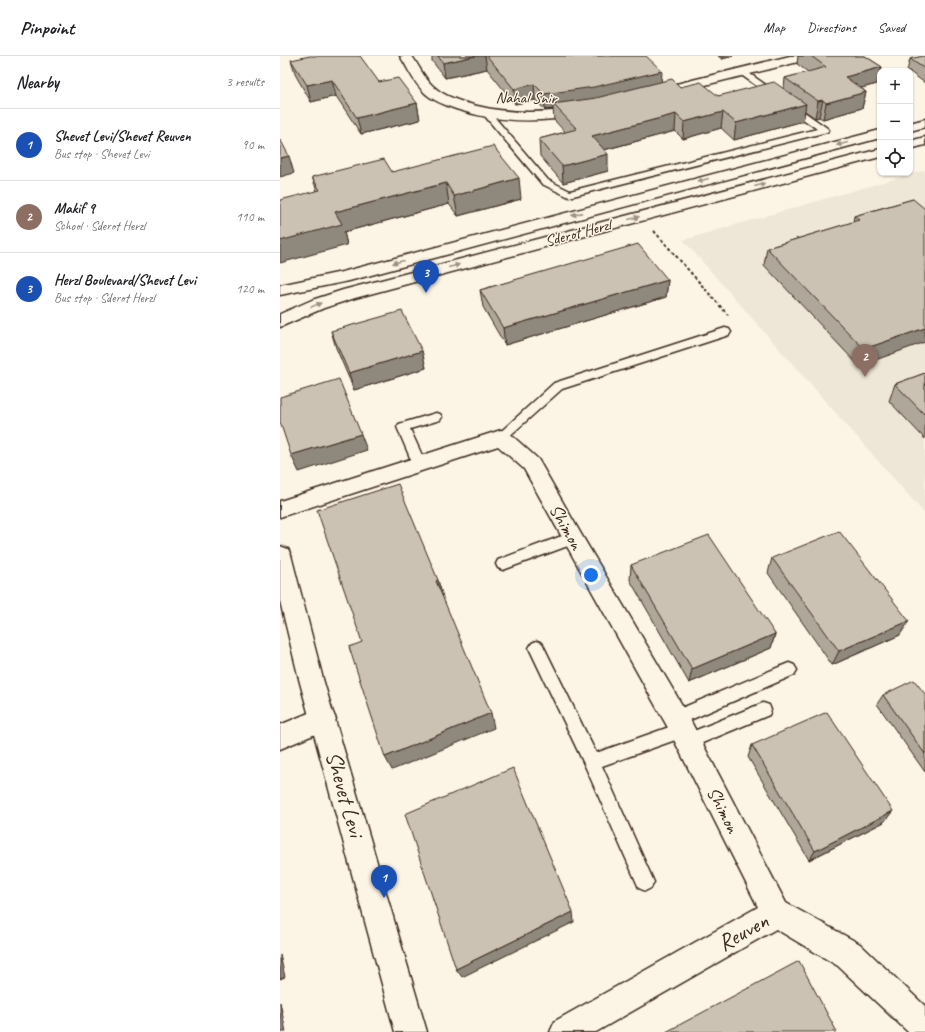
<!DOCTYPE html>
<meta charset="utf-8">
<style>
body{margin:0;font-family:Caveat,sans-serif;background:#f6f6f6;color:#202124}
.controls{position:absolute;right:12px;top:12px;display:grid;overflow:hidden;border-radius:8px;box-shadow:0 1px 3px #0004}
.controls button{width:36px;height:36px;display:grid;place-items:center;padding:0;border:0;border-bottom:1px solid #e0e0e0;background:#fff;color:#202124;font:20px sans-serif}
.you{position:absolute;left:311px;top:519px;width:14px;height:14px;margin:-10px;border:3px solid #fff;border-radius:50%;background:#1a73e8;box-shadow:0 0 0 6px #1a73e833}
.badge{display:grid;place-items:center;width:26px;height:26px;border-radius:50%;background:#3b2a1e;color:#fff;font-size:13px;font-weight:700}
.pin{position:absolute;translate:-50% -33px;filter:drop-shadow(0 1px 2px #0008)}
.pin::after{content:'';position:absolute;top:21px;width:14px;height:12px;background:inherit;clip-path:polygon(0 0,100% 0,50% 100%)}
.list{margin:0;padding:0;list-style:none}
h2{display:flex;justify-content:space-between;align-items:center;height:52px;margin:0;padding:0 16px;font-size:17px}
h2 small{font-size:13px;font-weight:400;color:#757577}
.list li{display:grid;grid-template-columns:26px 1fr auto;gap:12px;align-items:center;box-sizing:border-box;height:72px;padding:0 16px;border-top:1px solid #e0e0e0}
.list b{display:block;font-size:15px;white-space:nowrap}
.list p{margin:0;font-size:13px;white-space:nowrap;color:#757577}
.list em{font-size:13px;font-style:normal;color:#757577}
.icon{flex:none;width:22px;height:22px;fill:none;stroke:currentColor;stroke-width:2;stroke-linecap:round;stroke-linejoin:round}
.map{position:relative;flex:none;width:645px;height:976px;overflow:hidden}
header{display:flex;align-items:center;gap:24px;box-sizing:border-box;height:56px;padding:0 20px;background:#fff;border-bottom:1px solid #e0e0e0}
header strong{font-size:19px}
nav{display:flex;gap:22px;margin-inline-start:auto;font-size:14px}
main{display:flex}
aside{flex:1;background:#fff}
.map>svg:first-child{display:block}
</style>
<header>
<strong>Pinpoint</strong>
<nav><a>Map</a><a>Directions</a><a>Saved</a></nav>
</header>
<main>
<aside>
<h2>Nearby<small>3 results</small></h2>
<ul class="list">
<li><span class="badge" style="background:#1a4fb4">1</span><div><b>Shevet Levi/Shevet Reuven</b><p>Bus stop · Shevet Levi</p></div><em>90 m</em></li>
<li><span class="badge" style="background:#8d6e63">2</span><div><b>Makif 9</b><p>School · Sderot Herzl</p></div><em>110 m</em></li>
<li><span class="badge" style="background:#1a4fb4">3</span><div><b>Herzl Boulevard/Shevet Levi</b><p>Bus stop · Sderot Herzl</p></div><em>120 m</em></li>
</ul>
</aside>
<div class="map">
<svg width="645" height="976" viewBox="0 0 645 976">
<rect width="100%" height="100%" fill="#fcf5e5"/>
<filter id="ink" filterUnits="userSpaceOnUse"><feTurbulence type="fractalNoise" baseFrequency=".025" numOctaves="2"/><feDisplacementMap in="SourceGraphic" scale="8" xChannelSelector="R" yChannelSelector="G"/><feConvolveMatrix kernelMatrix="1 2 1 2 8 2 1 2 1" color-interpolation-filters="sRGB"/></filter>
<g filter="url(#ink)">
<path fill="#eee6d6" d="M645 114V458L403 184Z"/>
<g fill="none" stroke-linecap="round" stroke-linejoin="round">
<g stroke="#3b2a1e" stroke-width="3">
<path id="lane" d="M463 13 547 72 549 74 547 76 289 141 262 128 204 59 205 57H211L268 124 290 135 537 73 460 18 459 16 460 14Z
M445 272 449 273 451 276 449 279 282 333 225 384 221 386 217 384 215 381 274 327Z
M156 357 160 358 162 361 160 364 130 373 146 408 144 411 139 413 134 411 117 371 119 368Z
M293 478 298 480 300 484 298 488 285 491 223 514 218 512 216 508 218 504 279 481Z
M257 585 262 587 316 697 395 669 390 667 388 662 390 657 504 609 509 607 514 609 517 614 514 619 403 667 408 669 410 674 409 677 483 647 489 649 491 654 489 659 408 693 402 690 400 685 401 682 322 710 374 826 371 832 365 835 359 832 306 712 249 592 252 587Z"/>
</g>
<g stroke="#3b2a1e" stroke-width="3">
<path id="street" d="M120 0H132C139 10 144 22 153 30 161 38 172 42 183 46 222 59 262 58 303 51L308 52 310 55 308 58 303 59C259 67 218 67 176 53 165 49 154 45 146 38 134 28 128 12 120 0Z
M510 0H531L530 3 393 37 388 36 386 33 388 30Z
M221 374 228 376 258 403 301 478 405 654 506 847 580 888 645 950V976H628L558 910 496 873 316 976H270L275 965 478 851 387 670 244 413 218 390 0 461V445Z
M43 651 52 655 56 663 52 671 0 693V669Z"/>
</g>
<g stroke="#3b2a1e" stroke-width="3">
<path id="secondary" d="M645 63V71L630 75V67Z
M600 74V82L69 225 0 239V229L62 216Z
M645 81V89L630 93V85Z
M600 93V101L75 242 44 252 0 271V258L32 244 63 234Z
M0 490 8 493 11 499 43 623 147 976H115L19 623 0 545Z"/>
</g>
<path stroke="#3b2a1e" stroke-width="2" stroke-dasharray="3 2.5" stroke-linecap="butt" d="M374 175 448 259"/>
<use href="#lane" fill="#fcf5e5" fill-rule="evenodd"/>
<use href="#street" fill="#fcf5e5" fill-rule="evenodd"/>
<use href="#secondary" fill="#fcf5e5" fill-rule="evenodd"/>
</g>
<path fill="#afa79a" stroke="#3b2a1e" d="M152 0H366L381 26 400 31 438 40 504 32 505 22 528 16 517 8 518 0H585L602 11 601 15H600L597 28 581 32 586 36 582 52 543 63 539 61 535 62 525 55 523 65 454 84 441 72 403 83 395 75 324 94 328 115 283 127 260 100 259 83 285 76 274 64 273 53 265 54 255 44 235 48 207 13 165 22 152 5Z
M438 0H453L442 3Z
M645 0V27L630 16V15H627L630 3Z
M11 4 99 26 137 47 140 64 81 78 56 40 31 46 16 20Z
M112 116 241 143 178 160 169 148 64 176 67 189 37 135 32 121Z
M633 143 579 310 484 209 487 192 573 166 574 160Z
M300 206 388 224 386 241 225 289 203 251 200 234Z
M51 275 142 295 146 312 74 334 56 292Z
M645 317V383L609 345 615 328Z
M492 502 620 579 552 609 488 517Z
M351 509 495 578 491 592 409 627 350 524Z
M645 638V716L597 648 603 639Z
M472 689 604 766 529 804 468 701Z"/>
<path fill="#8f887d" stroke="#3b2a1e" d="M195 0H205L207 13 165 22 163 7Z
M442 0H453L442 3Z
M602 11 601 15H600V17L597 28 562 37 565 21Z
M382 15 381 31 314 47 273 48V53L265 54 264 38Z
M52 24 56 40 31 46 27 29Z
M254 28 255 44 235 48 234 33Z
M586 36 582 52 543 63 546 47Z
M543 44 539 61 535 62 538 45Z
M137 47 140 64 81 78 77 62Z
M526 48 523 65 454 84 456 67Z
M443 56 441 72 403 83 404 66Z
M396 58 395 75 312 97V80Z
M328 98V115L283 127 282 110Z
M9 100 14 117 0 121V102Z
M239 122 241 143 178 160 174 140Z
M166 127 169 148 64 176 67 189 0 207V185L55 156Z
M388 224 386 241 225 289 223 272Z
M645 272V286L579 310 584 293Z
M142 295 146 312 74 334 69 317Z
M81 378 87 394 19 416 11 399Z
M158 524 163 541 161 542 156 525Z
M629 565 620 579 552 609 559 595Z
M495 578 491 592 409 627 412 613Z
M211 657 214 672 112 714 105 701Z
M613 755 604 766 529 804 535 795Z
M293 856 294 866 182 921 176 913Z
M0 899 5 921 0 923Z
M0 946 6 976H0Z"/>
<path fill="#ccc2b3" stroke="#3b2a1e" d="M30 0H80L99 26 118 22 137 47 77 62 52 24 27 29 11 4Z
M158 0H195L163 7Z
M207 0H366L382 15 314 31 264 38 254 28 234 33Z
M531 0H585L602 11 565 21 586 36 546 47 543 44 538 45 505 22 546 11Z
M643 0H645V13L630 3Z
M392 23 400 31 421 26 438 40 494 26 526 48 456 67 443 56 404 66 396 58 312 80 328 98 282 110 259 83 297 73 273 48 316 42Z
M0 83 9 100 0 102Z
M213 90 239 122 174 140 166 127 55 156 62 168 0 185V144L40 134 32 121 104 103 112 116Z
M633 143 645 153V272L584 293 487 192 579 164 574 160Z
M358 188 388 224 223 272 200 234Z
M122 255 142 295 69 317 51 275Z
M645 317V359L615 328Z
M59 323 81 378 11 399 0 366V341Z
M118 428 158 524 156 525 211 657 105 701 69 591 82 586 37 454Z
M559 475 629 565 559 595 492 502Z
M429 479 495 578 412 613 351 509Z
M634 624 645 638V698L603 639Z
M547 656 613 755 535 795 472 689Z
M233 712 293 856 176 913 125 758Z
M519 905 557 976H386Z"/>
<defs><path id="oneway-solid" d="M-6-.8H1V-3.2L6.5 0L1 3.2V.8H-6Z"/></defs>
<g fill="#9c9082">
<use href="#oneway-solid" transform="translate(562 88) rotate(166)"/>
<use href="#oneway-solid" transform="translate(423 124) rotate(165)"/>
<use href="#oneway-solid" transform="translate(480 129) rotate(-15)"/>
<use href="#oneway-solid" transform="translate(297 158) rotate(165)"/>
<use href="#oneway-solid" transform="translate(354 162) rotate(-15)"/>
<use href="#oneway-solid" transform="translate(118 206) rotate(165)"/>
<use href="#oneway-solid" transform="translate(174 210) rotate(-15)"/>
<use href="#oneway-solid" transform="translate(36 249) rotate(-22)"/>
</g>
</g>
<g text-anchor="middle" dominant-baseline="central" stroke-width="3" stroke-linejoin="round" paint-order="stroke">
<g font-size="16" fill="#3b2a1e" stroke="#fcf5e5">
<text transform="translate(246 42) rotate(1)">Nahal Snir</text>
<text transform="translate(298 177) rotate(-15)">Sderot Herzl</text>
</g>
<g font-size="19" fill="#3b2a1e" stroke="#fcf5e5">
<text transform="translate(286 471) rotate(61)">Shimon</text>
<text transform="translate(443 754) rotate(63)">Shimon</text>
</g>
<g font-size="23" fill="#3b2a1e" stroke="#fcf5e5">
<text transform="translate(65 738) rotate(74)">Shevet Levi</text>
<text transform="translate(463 876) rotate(-29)">Reuven</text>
</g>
</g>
</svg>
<div class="controls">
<button>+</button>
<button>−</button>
<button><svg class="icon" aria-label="locate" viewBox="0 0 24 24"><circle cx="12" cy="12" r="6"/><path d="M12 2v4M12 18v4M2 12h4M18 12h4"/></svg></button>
</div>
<div class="you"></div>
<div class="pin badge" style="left:104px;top:842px;background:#1a4fb4">1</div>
<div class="pin badge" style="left:585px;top:321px;background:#8d6e63">2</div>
<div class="pin badge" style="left:146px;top:237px;background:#1a4fb4">3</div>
</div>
</main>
